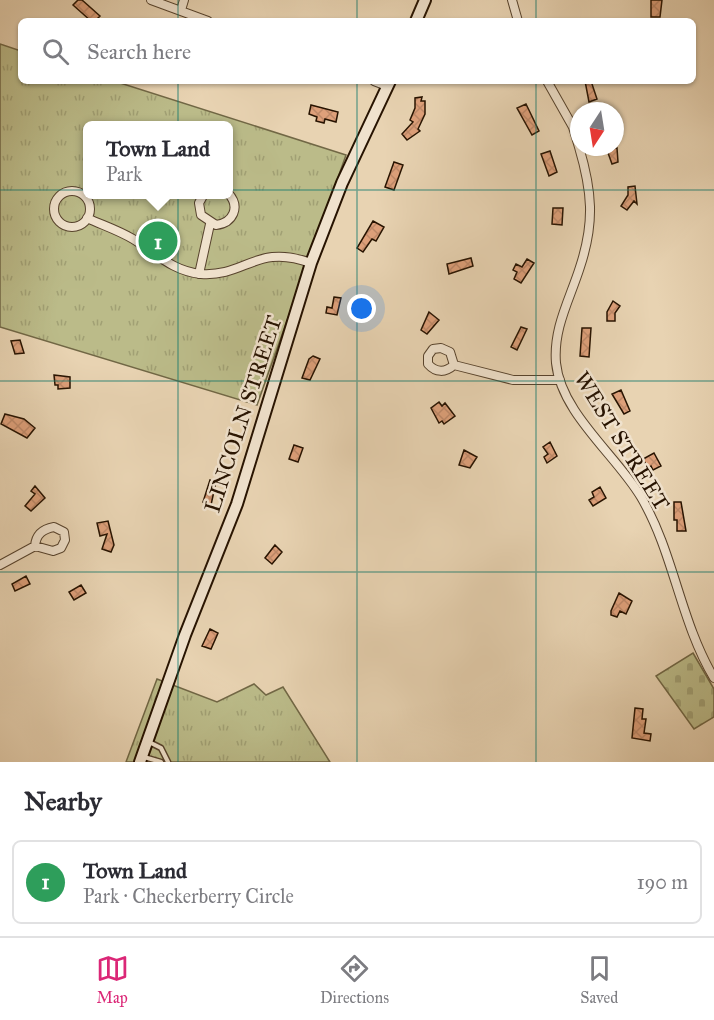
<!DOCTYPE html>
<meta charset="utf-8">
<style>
body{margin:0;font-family:"IM FELL Great Primer",serif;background:#f2f2f3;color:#2b2b33}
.compass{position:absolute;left:570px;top:102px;width:54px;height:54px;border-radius:50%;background:#fff;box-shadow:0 2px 4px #0004;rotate:192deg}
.you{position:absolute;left:362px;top:309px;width:21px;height:21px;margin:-15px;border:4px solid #fff;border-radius:50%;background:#1a73e8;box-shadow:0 0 0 9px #1a73e833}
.badge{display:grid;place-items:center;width:39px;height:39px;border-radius:50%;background:#db2777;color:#fff;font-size:20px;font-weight:700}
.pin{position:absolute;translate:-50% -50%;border:3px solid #fff;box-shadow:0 2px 6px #0006}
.popup{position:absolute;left:83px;top:121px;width:150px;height:78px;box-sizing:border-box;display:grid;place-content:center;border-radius:9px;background:#fff;filter:drop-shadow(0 2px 4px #0005);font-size:20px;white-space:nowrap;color:#7c7c81}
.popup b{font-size:22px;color:#2b2b33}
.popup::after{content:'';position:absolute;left:50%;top:100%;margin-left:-12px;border:12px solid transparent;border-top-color:#fff}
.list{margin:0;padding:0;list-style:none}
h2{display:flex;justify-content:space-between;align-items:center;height:78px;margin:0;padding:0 24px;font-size:26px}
h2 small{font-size:20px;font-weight:400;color:#7c7c81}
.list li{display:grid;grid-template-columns:39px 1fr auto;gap:18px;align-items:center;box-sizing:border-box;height:84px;margin:0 12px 12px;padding:0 12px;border:2px solid #e1e1e2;border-radius:9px}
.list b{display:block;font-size:22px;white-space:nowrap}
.list p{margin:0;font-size:20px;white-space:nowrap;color:#7c7c81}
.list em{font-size:20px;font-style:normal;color:#7c7c81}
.icon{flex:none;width:33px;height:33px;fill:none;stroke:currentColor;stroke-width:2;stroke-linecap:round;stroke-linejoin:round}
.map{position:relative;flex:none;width:714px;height:762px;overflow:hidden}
.search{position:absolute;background:#fff;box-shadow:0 2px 4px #0004;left:18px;right:18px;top:18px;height:66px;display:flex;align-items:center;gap:15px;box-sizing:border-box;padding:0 21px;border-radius:9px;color:#7c7c81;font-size:22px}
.sheet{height:174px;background:#fff}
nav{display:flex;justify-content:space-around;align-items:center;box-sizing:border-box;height:84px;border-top:2px solid #e1e1e2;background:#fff;font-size:16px;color:#7c7c81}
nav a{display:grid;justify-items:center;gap:3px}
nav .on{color:#db2777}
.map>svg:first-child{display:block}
</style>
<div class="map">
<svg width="714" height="762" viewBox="0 0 714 762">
<defs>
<pattern id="grass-tufts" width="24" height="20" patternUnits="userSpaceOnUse" patternTransform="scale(1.5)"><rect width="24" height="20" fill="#bbbb89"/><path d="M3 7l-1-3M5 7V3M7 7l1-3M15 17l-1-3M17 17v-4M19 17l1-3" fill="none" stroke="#a1a074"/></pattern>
<pattern id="cemetery-stones" width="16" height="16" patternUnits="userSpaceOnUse" patternTransform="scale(1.5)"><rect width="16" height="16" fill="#bbbb89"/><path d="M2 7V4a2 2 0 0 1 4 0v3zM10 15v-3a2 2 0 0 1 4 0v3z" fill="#a1a074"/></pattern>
<pattern id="building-cross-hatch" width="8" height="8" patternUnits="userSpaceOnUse" patternTransform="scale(1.5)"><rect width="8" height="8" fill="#dea07a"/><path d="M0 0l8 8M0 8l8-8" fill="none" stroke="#be8968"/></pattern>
</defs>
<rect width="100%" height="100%" fill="#e8d3b2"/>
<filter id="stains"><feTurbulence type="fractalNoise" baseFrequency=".00333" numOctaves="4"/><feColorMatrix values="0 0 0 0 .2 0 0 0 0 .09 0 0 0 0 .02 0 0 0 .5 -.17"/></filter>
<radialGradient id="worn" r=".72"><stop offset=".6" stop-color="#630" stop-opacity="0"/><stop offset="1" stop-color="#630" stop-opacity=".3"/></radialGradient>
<path fill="url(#grass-tufts)" stroke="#716745" stroke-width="1.5" fill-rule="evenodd" d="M0 44 21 51V81H114L346 155 257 405 0 327ZM88 125H228V194H88Z
M157 679 217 702 254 684 266 695 283 687 330 762H126Z"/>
<path fill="url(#cemetery-stones)" stroke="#716745" stroke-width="1.5" d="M693 653 714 689V717L694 729 656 676Z"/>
<path fill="url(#building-cross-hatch)" stroke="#271301" stroke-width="1.5" d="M78 0H82L100 16 95 21H91L73 5Z
M651 0H662L660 17H651Z
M585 81H591L597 99 589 102Z
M422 97 421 101H425V114L418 129 420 131 407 140 402 134 413 122 410 120 415 108V98Z
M526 104 539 131 532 135 517 108Z
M311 105 338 112 336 122 325 119 324 123 316 121 317 117 309 114Z
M617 148 618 162 612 164 607 150Z
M550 151 557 172 549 176 541 154Z
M394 162 403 165 394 190 385 187Z
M635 186 637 204 634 201 627 210 621 206 628 195V187Z
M553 208H563L562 225 552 224Z
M373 221 384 227 376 241 372 239 363 252 357 248Z
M471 258 473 266 449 274 447 264Z
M527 259 534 263 521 283 514 279 517 272 513 270 516 264 522 267Z
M334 297 341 298 337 315 326 313 327 307 332 308Z
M613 301 620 306 615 313V321H607V312Z
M429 312 439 320 427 334 421 330Z
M521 327 527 329 517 350 511 347Z
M582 328H591L589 357 580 356Z
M20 340 24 353 15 354 11 341Z
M313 356 320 359 310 380 302 378 309 359Z
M54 375 70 377V388L58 389V385H55Z
M621 390 630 411 624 414 612 394Z
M439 402 442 406 445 403 455 416 444 424 442 421 439 423 431 408Z
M5 414 24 419 35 428 27 438 1 424Z
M550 442 557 456 547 463 544 457 548 454 543 447Z
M294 445 303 448 298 462 289 459Z
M464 450 477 457 470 468 459 465Z
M654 453 661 466 653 470 651 466 648 468 643 459Z
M210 480 216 482 211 505 203 502Z
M35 486 45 498 31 511 25 506 35 494 31 491Z
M600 487 606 498 593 506 589 500 594 497 592 492Z
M674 502H681L686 531H677V520H674Z
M108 521 114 545 111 552 102 549 107 534 100 536 97 523Z
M275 545 282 552 272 564 265 558Z
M26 576 30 584 15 591 12 584Z
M81 585 86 593 74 600 69 592Z
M619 593 632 601 626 614 620 611 617 617 611 615V611Z
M210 629 218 633 211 649 202 646Z
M635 708 643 709 642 719H646L644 733 651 734 650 741 632 738Z"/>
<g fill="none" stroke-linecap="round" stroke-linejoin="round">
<g stroke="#57432d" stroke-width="7">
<path id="lane" d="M149 742 161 748 168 762
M144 757 161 762"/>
</g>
<g stroke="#57432d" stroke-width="10">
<path id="street" d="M151 0 208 21
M512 0 518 21
M181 10 184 0
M374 81 387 86
M547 81 573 127 579 147
M579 147C592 191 595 222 580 267 570 299 553 328 556 363 561 413 616 455 641 497 674 553 680 621 714 678
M54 209a18 18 0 1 1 36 0a18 18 0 1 1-36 0Z
M204 194 199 203 201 215 216 225C233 223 241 207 228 193
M87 218C102 225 118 230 133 239 156 253 172 271 201 274 246 277 256 243 311 263
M199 274 210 224
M454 365C445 373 436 373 428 364V356L433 349 441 348 450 352 454 365 513 380H560
M54 527 64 532 65 540 61 548 53 551 35 546C36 534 43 529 54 527Z
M0 565 35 546"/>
</g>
<g stroke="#271301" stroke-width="14">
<path id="secondary" d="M416 21 425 0
M140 762 185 635 237 504 311 263 342 183 390 81"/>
</g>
<use href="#lane" stroke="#f0e2cd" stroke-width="4"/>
<use href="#street" stroke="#f0e2cd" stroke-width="8"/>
<use href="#secondary" stroke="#f0e2cd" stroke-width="10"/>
</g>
<path fill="none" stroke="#0f766e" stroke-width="1.5" stroke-opacity="0.55" d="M178 0V21M357 0V21M536 0V21M178 81V762M357 81V762M536 81V762M0 190H714M0 381H714M0 572H714"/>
<g text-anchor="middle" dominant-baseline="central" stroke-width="5" stroke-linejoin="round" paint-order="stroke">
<g font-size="22" fill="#271301" stroke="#f0e2cd">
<text transform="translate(243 414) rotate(-72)">LINCOLN STREET</text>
<text transform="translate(622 441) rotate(58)">WEST STREET</text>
</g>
</g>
<rect width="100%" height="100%" filter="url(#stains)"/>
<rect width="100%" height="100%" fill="url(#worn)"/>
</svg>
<svg class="compass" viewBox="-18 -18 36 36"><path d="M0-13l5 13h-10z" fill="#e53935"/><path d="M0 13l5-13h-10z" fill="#7c7c81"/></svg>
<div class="you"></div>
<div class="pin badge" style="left:158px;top:241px;background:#2e9e5b">1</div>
<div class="popup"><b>Town Land</b>Park</div>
<div class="search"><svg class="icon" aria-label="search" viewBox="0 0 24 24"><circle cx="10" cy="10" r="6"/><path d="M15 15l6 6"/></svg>Search here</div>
</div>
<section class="sheet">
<h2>Nearby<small></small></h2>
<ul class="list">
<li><span class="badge" style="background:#2e9e5b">1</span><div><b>Town Land</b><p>Park · Checkerberry Circle</p></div><em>190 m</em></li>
</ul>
</section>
<nav>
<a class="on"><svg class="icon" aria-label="map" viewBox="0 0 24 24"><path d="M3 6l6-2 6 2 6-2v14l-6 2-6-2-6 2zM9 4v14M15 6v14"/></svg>Map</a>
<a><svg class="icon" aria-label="directions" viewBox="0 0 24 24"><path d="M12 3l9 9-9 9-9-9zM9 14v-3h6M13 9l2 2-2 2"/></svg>Directions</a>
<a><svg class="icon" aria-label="saved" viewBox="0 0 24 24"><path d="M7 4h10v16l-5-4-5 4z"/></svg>Saved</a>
</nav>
